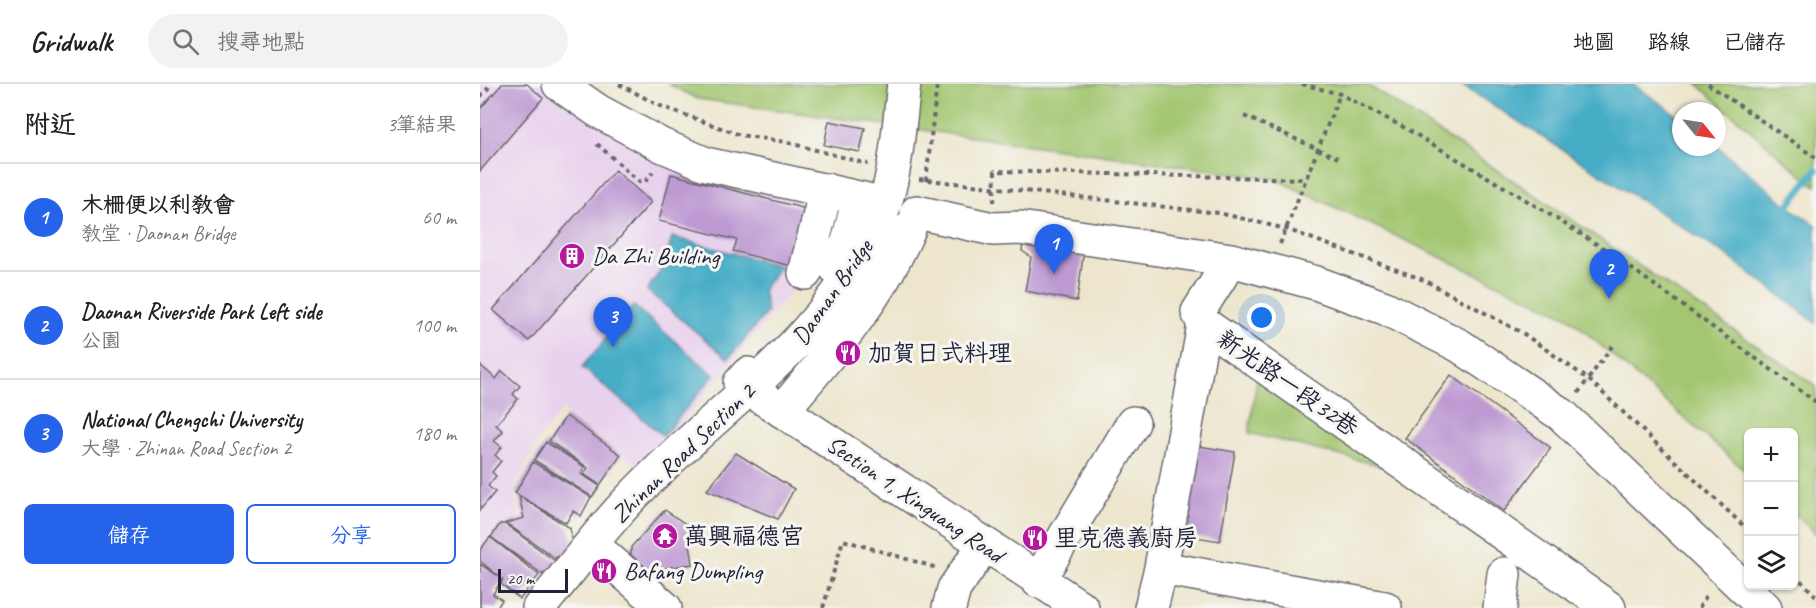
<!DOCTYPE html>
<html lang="zh-TW">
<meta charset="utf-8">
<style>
body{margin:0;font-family:Caveat,"LXGW WenKai TC",sans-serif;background:#f2f2f2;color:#222}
.controls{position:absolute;right:18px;bottom:18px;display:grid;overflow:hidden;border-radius:9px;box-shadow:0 2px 4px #0004}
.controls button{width:54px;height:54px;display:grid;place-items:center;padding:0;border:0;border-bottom:2px solid #e0e0e0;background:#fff;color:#222;font:30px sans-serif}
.compass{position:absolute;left:1192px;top:18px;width:54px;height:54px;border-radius:50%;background:#fff;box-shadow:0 2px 4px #0004;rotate:120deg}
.scale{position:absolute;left:18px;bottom:15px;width:70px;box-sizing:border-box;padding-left:6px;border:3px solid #22223b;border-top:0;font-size:16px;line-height:21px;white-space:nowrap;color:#22223b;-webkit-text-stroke:4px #f6f6f2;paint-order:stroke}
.you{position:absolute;left:782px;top:234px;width:21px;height:21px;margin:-15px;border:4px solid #fff;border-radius:50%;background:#1a73e8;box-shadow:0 0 0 9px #1a73e833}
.badge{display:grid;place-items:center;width:39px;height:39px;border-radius:50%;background:#2563eb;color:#fff;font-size:20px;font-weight:700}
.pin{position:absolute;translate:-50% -50px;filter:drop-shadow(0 2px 3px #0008)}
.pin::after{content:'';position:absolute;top:32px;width:21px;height:18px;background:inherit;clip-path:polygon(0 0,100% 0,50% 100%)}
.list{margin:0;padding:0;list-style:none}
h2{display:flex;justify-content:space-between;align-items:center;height:78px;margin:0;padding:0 24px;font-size:26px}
h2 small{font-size:20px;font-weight:400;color:#767676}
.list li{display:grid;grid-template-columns:39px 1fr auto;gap:18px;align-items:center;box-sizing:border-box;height:108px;padding:0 24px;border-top:2px solid #e0e0e0}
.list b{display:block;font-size:22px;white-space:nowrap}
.list p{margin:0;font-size:20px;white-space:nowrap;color:#767676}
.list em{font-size:20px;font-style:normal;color:#767676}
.actions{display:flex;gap:12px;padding:18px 24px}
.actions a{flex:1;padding:14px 0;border:2px solid #2563eb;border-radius:9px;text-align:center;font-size:21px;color:#2563eb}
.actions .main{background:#2563eb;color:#fff}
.icon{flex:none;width:33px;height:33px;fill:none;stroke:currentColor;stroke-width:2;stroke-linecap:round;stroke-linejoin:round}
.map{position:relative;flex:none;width:1336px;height:524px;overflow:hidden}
header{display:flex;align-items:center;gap:36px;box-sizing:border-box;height:84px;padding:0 30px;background:#fff;border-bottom:2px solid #e0e0e0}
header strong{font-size:28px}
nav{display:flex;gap:33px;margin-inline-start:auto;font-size:21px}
.search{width:420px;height:54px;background:#f2f2f2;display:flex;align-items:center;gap:15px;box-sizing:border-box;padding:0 21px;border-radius:33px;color:#767676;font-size:22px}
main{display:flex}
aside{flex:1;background:#fff}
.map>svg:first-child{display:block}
</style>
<header>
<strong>Gridwalk</strong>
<div class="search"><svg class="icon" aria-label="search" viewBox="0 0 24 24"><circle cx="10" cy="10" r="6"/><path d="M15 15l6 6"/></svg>搜尋地點</div>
<nav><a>地圖</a><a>路線</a><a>已儲存</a></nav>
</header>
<main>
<aside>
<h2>附近<small>3筆結果</small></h2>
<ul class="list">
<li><span class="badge">1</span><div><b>木柵便以利教會</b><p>教堂 · Daonan Bridge</p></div><em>60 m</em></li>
<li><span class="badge">2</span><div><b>Daonan Riverside Park Left side</b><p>公園</p></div><em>100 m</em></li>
<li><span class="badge">3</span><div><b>National Chengchi University</b><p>大學 · Zhinan Road Section 2</p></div><em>180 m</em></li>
</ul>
<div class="actions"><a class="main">儲存</a><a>分享</a></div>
</aside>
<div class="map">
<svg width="1336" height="524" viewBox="0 0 1336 524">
<rect width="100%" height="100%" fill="#f6f6f2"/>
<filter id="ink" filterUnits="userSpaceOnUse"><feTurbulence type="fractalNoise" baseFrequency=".0167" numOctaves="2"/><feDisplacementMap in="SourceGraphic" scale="12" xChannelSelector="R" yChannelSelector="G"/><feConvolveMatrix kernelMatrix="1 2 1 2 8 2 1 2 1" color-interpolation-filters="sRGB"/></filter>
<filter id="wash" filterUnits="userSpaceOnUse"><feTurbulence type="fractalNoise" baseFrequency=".008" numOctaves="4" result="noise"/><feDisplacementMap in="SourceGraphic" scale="24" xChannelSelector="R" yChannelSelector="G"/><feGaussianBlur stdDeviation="1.35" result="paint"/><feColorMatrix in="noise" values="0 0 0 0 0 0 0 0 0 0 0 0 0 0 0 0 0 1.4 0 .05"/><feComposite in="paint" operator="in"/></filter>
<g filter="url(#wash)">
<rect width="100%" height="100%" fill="#ede6cd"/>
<path fill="#e9d2ed" d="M0 0H95L224 69 359 95 316 201 163 386 82 326 59 355 33 407 41 435 17 440 0 462Z"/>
<path fill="#a3c670" stroke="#627456" stroke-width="1.5" d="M188 0H886L1055 111 1336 302V450L1314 429V348H1268V389L1088 233 795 95 218 15Z
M1217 0H1336V102L1327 96Z
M779 282 922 387 769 349Z"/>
<path fill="#47adc7" stroke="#346881" stroke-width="1.5" d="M980 0H1153L1201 34V63L1237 62 1308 122 1336 141V239L1246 171Z
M192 153 300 182 283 205 287 228 248 275 167 206 185 180Z
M154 222 234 291 183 352 102 283Z"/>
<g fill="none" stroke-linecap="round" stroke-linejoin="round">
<path stroke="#47adc7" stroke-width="7" d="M1308 122 1336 86"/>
</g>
<g id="blocks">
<path fill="#be9ad3" d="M22 0H47L63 14 0 87V25Z
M349 37 385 44 380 68 344 61Z
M135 86 171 118 49 257 13 226Z
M191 90 338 128 323 185 253 167 257 156 179 137Z
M543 158 604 165 597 217 545 207 551 173 542 167Z
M0 281 16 295 22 287 40 302 33 310 38 315 16 341 23 347 14 357 22 363 15 371 21 377 12 388 16 392 8 402 15 408 0 426Z
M971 291 1071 364 1024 427 925 354Z
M86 332 141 371 120 401 104 390 108 384 69 357Z
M66 358 105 383 101 390 120 402 112 413 54 376Z
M719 362 755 368 740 457 703 451Z
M256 369 314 405 298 435 227 406Z
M53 378 111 413 101 432 93 427 86 439 35 409Z
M39 412 90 444 93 465 75 474 26 439 44 434Z
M185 426 207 441 213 480 169 486 151 471V463Z
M20 440H25L74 476 81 474 83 485 62 490 11 453Z
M10 453 59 491 40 515 21 500 23 494 13 510 22 516 17 524H0V480L20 493 0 477V466Z"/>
</g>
</g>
<g filter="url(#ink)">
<use href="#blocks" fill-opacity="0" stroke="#69676e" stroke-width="1.5"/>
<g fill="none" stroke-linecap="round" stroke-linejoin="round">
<g stroke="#69676e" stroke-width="36">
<path id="minor" d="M79 0 118 27 181 61 226 80 379 114
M437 128 513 145 540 144 751 176 836 199 905 224 980 262 1082 331 1285 524
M355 183 368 158 379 114 392 117
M325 189 346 106
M724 240 718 228 751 176
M268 290 260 299 602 524
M302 327C351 269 399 215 429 145
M112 461 185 524
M681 484 905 524
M558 497 653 339
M59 524C89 488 117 450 149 416 232 327 343 261 395 146 416 101 418 49 424 0
M469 524 474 505 504 461
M671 524 681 484 724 240 1129 524
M1020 524 1024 490"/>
</g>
<path stroke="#69676e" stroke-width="4" stroke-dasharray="4.5 4.5" stroke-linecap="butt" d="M139 0 178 21 260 51 306 58 388 80
M822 0 860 10 925 44 1061 125 1126 166 1336 318
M1228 0 1336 74
M0 13 12 0
M764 32 858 74
M117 60 158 97 165 98 173 88
M439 95 739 129 806 145 944 196 1044 250 1108 295 1268 446
M446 97 457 0
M514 118 515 87 826 95
M800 160 860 10
M1098 309 1133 261
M1314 490 1336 512
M343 524 363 456 457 484
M1219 524 1228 509"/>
<use href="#minor" stroke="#fff" stroke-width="33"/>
</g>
</g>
<defs>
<g id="building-disc" transform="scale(1.35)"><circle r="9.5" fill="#b5179e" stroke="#f6f6f2"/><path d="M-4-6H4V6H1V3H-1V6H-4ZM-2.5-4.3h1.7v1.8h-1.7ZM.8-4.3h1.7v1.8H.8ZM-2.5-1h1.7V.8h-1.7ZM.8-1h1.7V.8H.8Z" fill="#fff"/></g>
<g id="restaurant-disc" transform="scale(1.35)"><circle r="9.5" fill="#b5179e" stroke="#f6f6f2"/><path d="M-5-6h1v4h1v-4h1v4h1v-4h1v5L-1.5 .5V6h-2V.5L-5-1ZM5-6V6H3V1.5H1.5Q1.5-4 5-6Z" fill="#fff"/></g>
<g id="temple-disc" transform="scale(1.35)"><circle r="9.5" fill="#b5179e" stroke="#f6f6f2"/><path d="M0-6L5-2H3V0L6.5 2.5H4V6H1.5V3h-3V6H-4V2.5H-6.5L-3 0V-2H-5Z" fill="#fff"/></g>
</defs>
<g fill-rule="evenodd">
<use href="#building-disc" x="92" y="172"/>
<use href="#restaurant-disc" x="368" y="269"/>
<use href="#temple-disc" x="185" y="452"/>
<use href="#restaurant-disc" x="555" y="454"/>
<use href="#restaurant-disc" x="124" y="487"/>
</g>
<g text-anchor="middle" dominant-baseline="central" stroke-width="6" stroke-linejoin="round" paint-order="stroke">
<g font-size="24" fill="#22223b" stroke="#f6f6f2" text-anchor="start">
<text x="112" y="172">Da Zhi Building</text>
<text x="388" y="269">加賀日式料理</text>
<text x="204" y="452">萬興福德宮</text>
<text x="574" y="454">里克德義廚房</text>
<text x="144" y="487">Bafang Dumpling</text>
</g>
<g font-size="24" fill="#22223b" stroke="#f6f6f2">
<text transform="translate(352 208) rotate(-55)">Daonan Bridge</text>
<text transform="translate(808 299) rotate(35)">新光路一段32巷</text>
<text transform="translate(203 369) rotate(-44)">Zhinan Road Section 2</text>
<text transform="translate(435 415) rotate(34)">Section 1, Xinguang Road</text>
</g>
</g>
</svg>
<div class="controls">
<button>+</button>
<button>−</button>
<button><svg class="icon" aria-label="layers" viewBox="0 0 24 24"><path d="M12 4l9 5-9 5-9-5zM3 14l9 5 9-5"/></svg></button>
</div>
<svg class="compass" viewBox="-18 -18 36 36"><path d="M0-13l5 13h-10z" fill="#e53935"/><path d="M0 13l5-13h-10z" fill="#767676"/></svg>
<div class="scale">20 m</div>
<div class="you"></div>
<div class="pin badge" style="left:574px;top:190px">1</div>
<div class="pin badge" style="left:1129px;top:215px">2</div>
<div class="pin badge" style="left:133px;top:263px">3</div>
</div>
</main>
